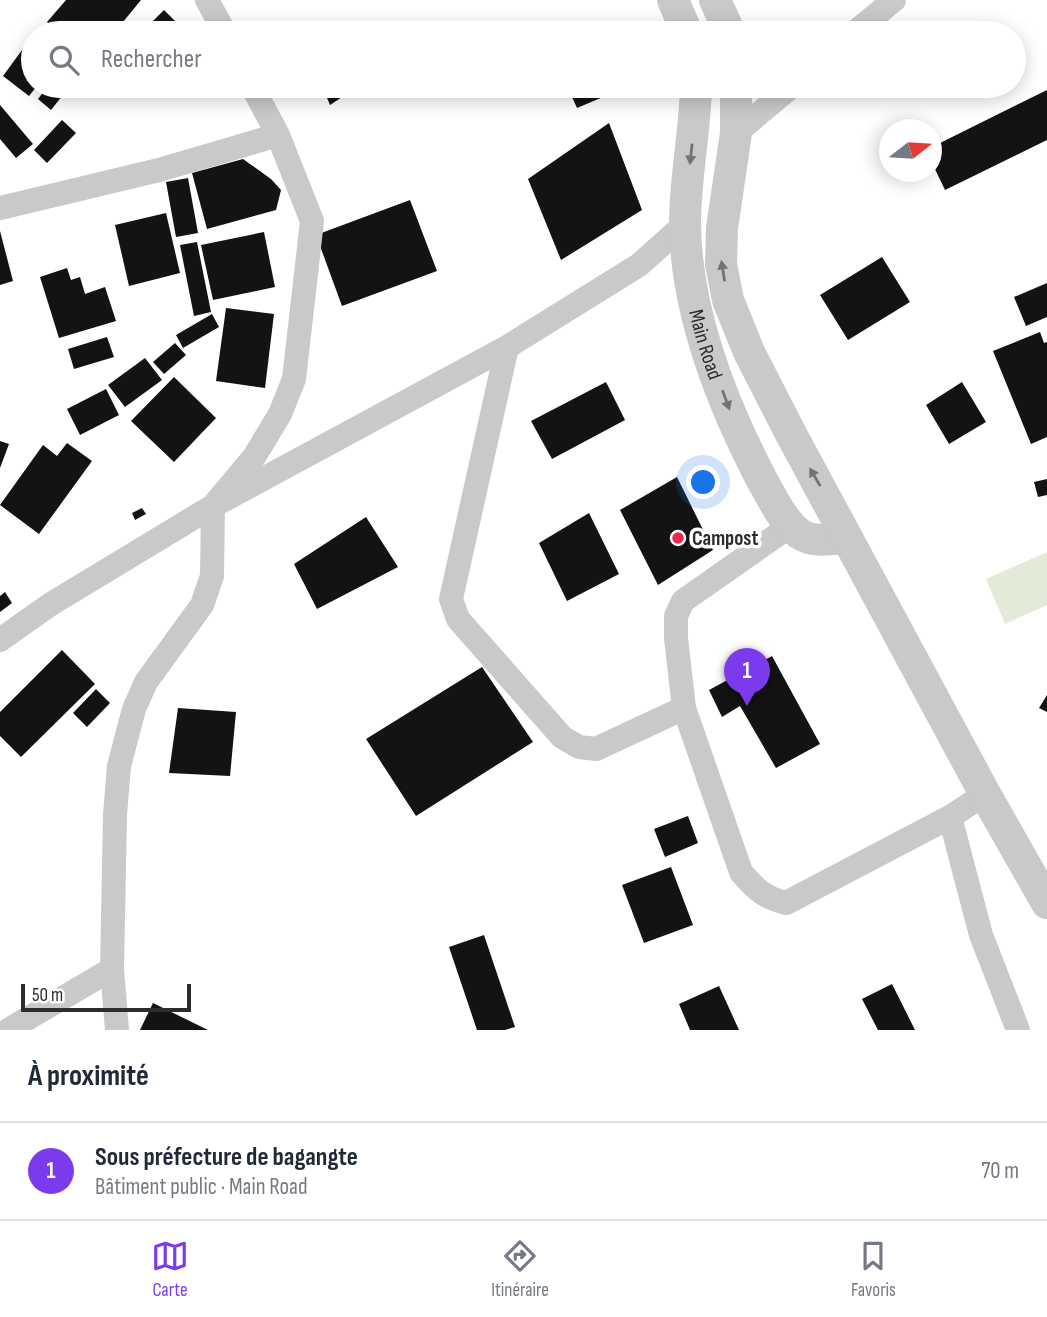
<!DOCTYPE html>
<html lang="fr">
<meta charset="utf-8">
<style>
body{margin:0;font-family:"Sofia Sans Condensed",sans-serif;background:#f2f2f3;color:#1f2937}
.compass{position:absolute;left:879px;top:119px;width:63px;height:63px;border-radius:50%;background:#fff;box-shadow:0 4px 18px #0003;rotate:73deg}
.scale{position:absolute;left:21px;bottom:18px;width:170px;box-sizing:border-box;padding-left:7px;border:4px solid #2c2c2c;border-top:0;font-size:19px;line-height:24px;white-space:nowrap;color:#2c2c2c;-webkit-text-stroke:5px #fff;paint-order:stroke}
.you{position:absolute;left:704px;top:483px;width:24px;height:24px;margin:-18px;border:5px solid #fff;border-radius:50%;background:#1a73e8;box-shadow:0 0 0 10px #1a73e833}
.badge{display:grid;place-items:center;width:46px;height:46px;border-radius:50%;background:#7c3aed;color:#fff;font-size:23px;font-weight:700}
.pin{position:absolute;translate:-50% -58px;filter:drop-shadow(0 2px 4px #0008)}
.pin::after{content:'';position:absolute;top:37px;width:24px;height:21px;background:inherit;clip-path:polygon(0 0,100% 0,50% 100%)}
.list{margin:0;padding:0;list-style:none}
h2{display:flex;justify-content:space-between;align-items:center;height:91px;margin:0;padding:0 28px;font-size:30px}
h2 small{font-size:23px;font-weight:400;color:#747a83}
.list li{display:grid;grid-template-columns:46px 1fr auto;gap:21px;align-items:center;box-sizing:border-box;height:98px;padding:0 28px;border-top:2px solid #e0e1e3}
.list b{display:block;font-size:26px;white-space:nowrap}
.list p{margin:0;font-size:23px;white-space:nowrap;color:#747a83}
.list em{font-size:23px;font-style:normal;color:#747a83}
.icon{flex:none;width:38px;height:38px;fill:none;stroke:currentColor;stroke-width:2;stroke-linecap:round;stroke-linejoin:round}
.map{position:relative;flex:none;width:1047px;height:1030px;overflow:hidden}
.search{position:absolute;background:#fff;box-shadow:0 4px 18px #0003;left:21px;right:21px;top:21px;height:77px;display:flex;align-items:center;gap:18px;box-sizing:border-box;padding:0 24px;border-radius:38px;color:#747a83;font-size:26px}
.sheet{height:189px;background:#fff}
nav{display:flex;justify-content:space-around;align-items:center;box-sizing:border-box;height:98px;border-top:2px solid #e0e1e3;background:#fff;font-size:19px;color:#747a83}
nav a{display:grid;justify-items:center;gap:4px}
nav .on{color:#7c3aed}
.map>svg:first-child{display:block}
</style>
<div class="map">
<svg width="1047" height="1030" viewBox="0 0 1047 1030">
<rect width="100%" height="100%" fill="#fff"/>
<path fill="#e4ead8" d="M1047 552V605L1005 624 986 579Z"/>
<path fill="#131313" d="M66 0H141L114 33H59L47 22Z
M164 10 187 33H141Z
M337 21 342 33H318Z
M33 35V86H37L29 96 3 76Z
M48 86H70L51 110 38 99Z
M322 86H359L330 105Z
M567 86H629L577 108Z
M1047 90V140L945 190 932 163V147Z
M0 105 33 144 16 158 0 139Z
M62 120 76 133 47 163 34 150Z
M609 123 642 210 561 260 528 179Z
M243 159 271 179 281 190 276 210 207 229 192 173Z
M188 178 198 233 176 237 166 182Z
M410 200 437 271 342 306 316 235Z
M166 213 180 273 129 286 115 225Z
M0 231 13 281 0 285Z
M264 232 275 287 213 300 201 245Z
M197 242 211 312 194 316 180 245Z
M882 257 910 302 848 340 820 295Z
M67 268 71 280 80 277 85 294 105 287 116 321 59 338 40 277Z
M1047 283V317L1026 326 1014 297Z
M226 308 274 314 265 388 216 381Z
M212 314 219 327 183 348 176 335Z
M1040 332 1044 343 1047 342V437L1031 444 993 351Z
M107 337 114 357 74 369 68 349Z
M175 343 186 355 164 374 153 362Z
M145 358 162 380 125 407 108 385Z
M174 377 216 418 174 462 131 421Z
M606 382 625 420 552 459 531 421Z
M962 382 986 422 949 444 926 405Z
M106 389 119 415 80 435 67 409Z
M0 441 9 444 0 468Z
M67 443 92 461 39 534 0 505 43 445 57 456Z
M677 477 713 550 658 585 620 510Z
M1047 479V495L1038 497 1034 482Z
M142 508 146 514 135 520 132 513Z
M589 513 619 574 567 601 539 543Z
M366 517 398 567 317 609 294 564Z
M5 592 12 603 0 612V596Z
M62 650 95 684 21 757 0 736V712Z
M772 656 820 744 776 768 740 706 722 717 709 690Z
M482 667 533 742 416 816 366 739Z
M96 689 110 703 87 727 73 713Z
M1047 695V712L1039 708Z
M178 708 236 712 230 776 169 773Z
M688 816 698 843 665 857 654 829Z
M671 867 693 925 644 943 622 885Z
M484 935 515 1027 505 1030H477L449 947Z
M892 984 915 1030H878L862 999Z
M719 986 739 1030H690L679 1004Z
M153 1003 208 1030H140Z"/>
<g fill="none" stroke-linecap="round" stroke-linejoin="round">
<path stroke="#c9c9c9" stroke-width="24" d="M207 0 225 33
M854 33 894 0
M252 86 278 135
M736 133 792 86
M0 208 159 170 278 135 312 221 294 379 280 414 254 457 213 506 212 576 202 605 146 682 134 709 119 766 115 815 112 969 8 1030
M507 347 451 599 458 619 562 737 579 747 596 749 684 708
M790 526 683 601 676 616V638L684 708 741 872C755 889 765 898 786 903L950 817 985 794
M0 640 51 604 213 506 507 347 639 265 685 224
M950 817 981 935 1018 1030
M112 969 117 1030"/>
<g stroke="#c9c9c9" stroke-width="32">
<path d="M673 0 687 33"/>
<path d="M715 0 730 33"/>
<path id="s1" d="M696 86C695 132 685 178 685 224 686 313 722 404 763 482 773 499 783 522 800 534 813 543 832 539 846 538"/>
<path d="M736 86V133L722 228 721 264 728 300 749 352 791 434 985 794 1047 903"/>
</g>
</g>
<defs><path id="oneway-solid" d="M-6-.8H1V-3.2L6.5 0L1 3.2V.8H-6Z" transform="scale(1.75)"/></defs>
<g fill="#737373">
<use href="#oneway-solid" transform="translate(691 154) rotate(96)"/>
<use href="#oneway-solid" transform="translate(723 271) rotate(-99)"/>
<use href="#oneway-solid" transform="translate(726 400) rotate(70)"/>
<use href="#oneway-solid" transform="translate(815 477) rotate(-120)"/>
</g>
<circle fill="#e7294f" stroke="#fff" stroke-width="2.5" cx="678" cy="538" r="7"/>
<g text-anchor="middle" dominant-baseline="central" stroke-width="7" stroke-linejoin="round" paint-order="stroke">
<g font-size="21" fill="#2c2c2c" stroke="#fff">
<text stroke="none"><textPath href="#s1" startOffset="261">Main Road</textPath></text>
</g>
<g font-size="21" font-weight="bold" fill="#2c2c2c" stroke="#fff" text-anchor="start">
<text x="692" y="538">Campost</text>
</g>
</g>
</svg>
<svg class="compass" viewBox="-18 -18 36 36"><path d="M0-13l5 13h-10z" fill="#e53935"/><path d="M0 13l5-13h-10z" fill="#747a83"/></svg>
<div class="scale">50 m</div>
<div class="you"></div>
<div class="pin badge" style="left:747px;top:706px">1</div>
<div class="search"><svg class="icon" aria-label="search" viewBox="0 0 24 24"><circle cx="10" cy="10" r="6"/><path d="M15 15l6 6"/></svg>Rechercher</div>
</div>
<section class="sheet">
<h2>À proximité<small></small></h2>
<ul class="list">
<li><span class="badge">1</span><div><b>Sous préfecture de bagangte</b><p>Bâtiment public · Main Road</p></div><em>70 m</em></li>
</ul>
</section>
<nav>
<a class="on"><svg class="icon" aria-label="map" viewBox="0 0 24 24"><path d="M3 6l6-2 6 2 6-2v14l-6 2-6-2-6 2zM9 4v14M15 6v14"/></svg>Carte</a>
<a><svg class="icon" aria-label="directions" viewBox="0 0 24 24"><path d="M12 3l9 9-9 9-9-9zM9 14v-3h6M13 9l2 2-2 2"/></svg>Itinéraire</a>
<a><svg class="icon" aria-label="saved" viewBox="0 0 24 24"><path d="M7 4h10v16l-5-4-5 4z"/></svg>Favoris</a>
</nav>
